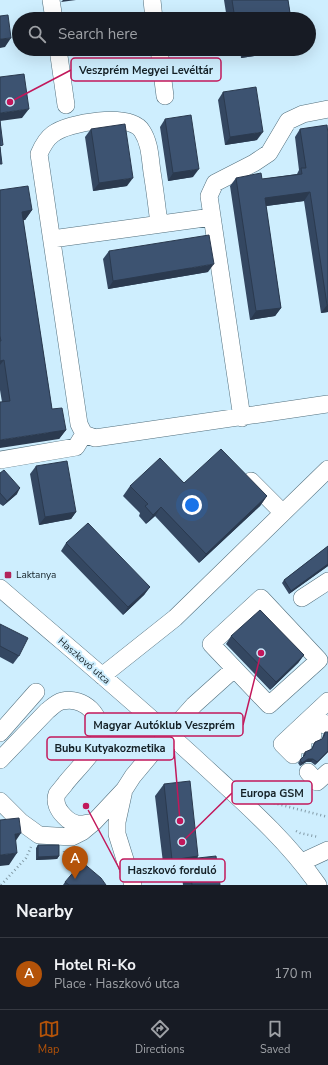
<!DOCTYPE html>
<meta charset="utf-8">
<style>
body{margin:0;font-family:"Nunito Sans",sans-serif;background:#242831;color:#f1f3f6}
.you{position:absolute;left:192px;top:505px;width:14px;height:14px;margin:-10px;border:3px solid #fff;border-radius:50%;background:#1a73e8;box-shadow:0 0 0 6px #1a73e833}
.badge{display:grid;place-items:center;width:26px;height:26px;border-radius:50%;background:#b45309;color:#fff;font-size:13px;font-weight:700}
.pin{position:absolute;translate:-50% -33px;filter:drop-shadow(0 1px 2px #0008)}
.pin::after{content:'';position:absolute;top:21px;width:14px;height:12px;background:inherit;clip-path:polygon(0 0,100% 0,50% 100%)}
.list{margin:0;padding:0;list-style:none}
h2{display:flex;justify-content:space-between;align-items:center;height:52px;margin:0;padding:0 16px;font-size:17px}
h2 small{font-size:13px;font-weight:400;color:#9ea1a6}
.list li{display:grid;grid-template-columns:26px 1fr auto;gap:12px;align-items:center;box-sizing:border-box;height:72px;padding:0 16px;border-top:1px solid #363941}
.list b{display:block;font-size:15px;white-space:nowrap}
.list p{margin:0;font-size:13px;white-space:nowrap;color:#9ea1a6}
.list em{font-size:13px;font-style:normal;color:#9ea1a6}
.icon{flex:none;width:22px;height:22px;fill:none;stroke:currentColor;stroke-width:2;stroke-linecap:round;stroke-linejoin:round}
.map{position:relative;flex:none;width:328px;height:885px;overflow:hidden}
.search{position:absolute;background:#171b24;box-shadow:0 4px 16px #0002;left:12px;right:12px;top:12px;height:44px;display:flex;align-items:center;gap:10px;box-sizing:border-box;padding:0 14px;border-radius:22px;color:#9ea1a6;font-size:15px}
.sheet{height:124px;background:#171b24}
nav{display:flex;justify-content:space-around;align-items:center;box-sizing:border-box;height:56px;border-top:1px solid #363941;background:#171b24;font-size:11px;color:#9ea1a6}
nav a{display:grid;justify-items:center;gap:2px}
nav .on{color:#b45309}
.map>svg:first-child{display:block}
</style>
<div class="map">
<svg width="328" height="885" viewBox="0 0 328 885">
<rect width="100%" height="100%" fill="#ceeefe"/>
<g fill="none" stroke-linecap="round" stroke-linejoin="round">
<g stroke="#526f7d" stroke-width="18">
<path id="minor" d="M51 0 54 19
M152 0 154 19
M58 49 66 105
M159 49 165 96
M159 224C157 207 155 190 152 172 150 158 150 143 142 131 130 112 68 122 53 134 46 139 42 147 39 154L79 424 84 434 95 438 328 404
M52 239 212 217
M242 418 209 196 215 183 254 163 269 153 288 121 303 114 328 109
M0 460 76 447 84 434
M251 481 283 513
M0 588C68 647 137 704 203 765 244 803 286 839 318 885
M261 598 319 660 269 705 211 644Z
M302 598 328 581
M102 676 175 618 328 469
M315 714 325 725
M304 724 313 735
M0 733 36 692
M293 734 303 745
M293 755 282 744 328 701
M0 760 47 711C52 707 57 702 62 701 84 696 104 716 99 738 96 752 74 772 65 784 63 787 59 791 57 794 54 802 58 810 64 816 73 826 81 825 94 822
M308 772 317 782 328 772
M0 801 21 822 39 835 72 837 82 832 94 822 124 790
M302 862 328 850
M133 885 117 834V822L124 790 133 776 169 733 194 705 234 669"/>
</g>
<path stroke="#829aa6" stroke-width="2.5" stroke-dasharray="1 3" stroke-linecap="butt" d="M135 726 137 731 138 745
M266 801 328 817
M296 831 300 833 318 837
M64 851 66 862 78 872
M1 885 26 858 31 847"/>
<use href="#minor" stroke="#fff" stroke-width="17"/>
</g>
<path fill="#344761" d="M224 0H288L291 19H227Z
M240 49H284L283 52 241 58Z
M223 92 257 140 225 145 218 100Z
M165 119 193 177 168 181 160 127Z
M91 129 127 186 93 191 85 137Z
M300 129 328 134V312L321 313 304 201 266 206 281 308 275 316 250 320 230 186 236 178 262 179 297 174 299 170 295 137Z
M0 190 32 210 25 220H23L52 409 66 430 59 439 2 402 0 390Z
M109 251 208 272 108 289 103 259Z
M36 466 76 512 71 519 39 525 30 474Z
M0 473 17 494 3 506 0 504Z
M184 483 267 496 260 506 199 563 155 516 146 524 139 516 140 513 123 496 130 486Z
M66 543 150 587 144 595 123 615 61 551Z
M328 546V566L289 594 282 583 284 580Z
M0 624 19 656 13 664 0 657Z
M231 636 304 655 298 663 270 690 226 644Z
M325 732 328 752 315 765 311 762H306L300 766 298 763 303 757V755L305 752 311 750 313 745 315 742 322 739 323 735Z
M164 784 198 858 220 885H183L181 870 182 869 164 871 155 796Z
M38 845 59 856 57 859 36 860V848Z
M65 882 106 885H63Z"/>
<path fill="#2b3a4f" d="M63 0H76L61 2Z
M11 38 5 47 0 48V39Z
M247 49H284L283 52 241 58Z
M29 109 22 118 0 121V113Z
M263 132 257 140 225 145 230 137Z
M199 169 193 177 168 181 173 173Z
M133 178 127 186 93 191 99 183Z
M310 192 304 201 259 207 265 198Z
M32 210 25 220 15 221 22 212Z
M214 264 208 272 108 289 113 281Z
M327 305H328V312L321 313Z
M281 308 275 316 250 320 256 311Z
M4 360 0 365V361Z
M66 430 59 439 0 448V440Z
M20 488 17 494 3 506 7 501Z
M267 496 260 506 199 563 206 554Z
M161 507 155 516 146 524 153 515Z
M76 512 71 519 39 525 45 517Z
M328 564V566L289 594 291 591Z
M150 587 144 595 123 615 128 607Z
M304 655 298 663 270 690 276 682Z
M328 751V752L315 765 317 762Z
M308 759H313L311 762H306L300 766 302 763Z
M21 833 13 845 15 834Z
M17 853 9 865 0 866V855Z
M59 856 57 859 36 860 38 857Z
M198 856 190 868 189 859 182 869 164 871 172 860Z"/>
<path fill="#3d5371" stroke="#2b3a4f" d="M232 0H288L291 19H235Z
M8 15 11 38 0 39V16Z
M24 74 29 109 0 113V77Z
M256 87 263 132 230 137 223 92Z
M191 115 199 169 173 173 165 119Z
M0 121 3 145 0 146Z
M125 124 133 178 99 183 91 129Z
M327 125 328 134V305H327L310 192 265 198 281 308 256 311 236 178 261 173 262 179 302 174 301 168H306L300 129Z
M0 147 2 164H0Z
M28 186 32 210 22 212 52 409 62 408 66 430 0 440V402L10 401 4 360 0 361V341H1L0 336V190Z
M209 235 214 264 113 281 109 251Z
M221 449 267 496 206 554 161 507 153 515 145 506 148 504 130 486 160 458 184 483Z
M67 461 76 512 45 517 36 466Z
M4 470 20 488 7 501 0 493V473Z
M88 523 150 587 128 607 66 543Z
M328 546V564L291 591 284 580Z
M260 610 304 655 276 682 231 636Z
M0 624 28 638 19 656 0 646Z
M325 732H328V751L317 762 313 759H308L302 763 300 760 305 755V752L312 749 315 742 322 739 324 736Z
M190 781 198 856 172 860 164 784Z
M19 818 21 833 15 834 17 853 0 855V820Z
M38 845H59V856L38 857Z
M216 856 220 885H192L189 859Z
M82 862 101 878 106 885H69L65 882Z"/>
<rect fill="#b2245a" stroke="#ceeefe" stroke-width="1.5" x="4" y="571" width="8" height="8" rx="2"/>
<g text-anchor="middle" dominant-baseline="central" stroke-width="4" stroke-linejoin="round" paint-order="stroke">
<g font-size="10" fill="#142026" stroke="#ceeefe" text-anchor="start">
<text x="16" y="575">Laktanya</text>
</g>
<g font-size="10" fill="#142026" stroke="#ceeefe">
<text transform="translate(84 661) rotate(41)">Haszkovó utca</text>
</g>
</g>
<path fill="none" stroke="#c2185b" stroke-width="1.5" d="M10 102L71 70M261 653L243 725M180 821L174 749M182 842L232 793M86 806L120 870"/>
<g fill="#c2185b" stroke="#ceeefe" stroke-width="1.5">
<circle cx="10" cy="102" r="4"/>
<circle cx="261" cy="653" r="4"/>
<circle cx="180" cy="821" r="4"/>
<circle cx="182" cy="842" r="4"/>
<circle cx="86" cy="806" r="4"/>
</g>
<g fill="#ceeefe" stroke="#c2185b" stroke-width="1.5">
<rect x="71" y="58" width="150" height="23" rx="4"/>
<rect x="85" y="713" width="158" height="23" rx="4"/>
<rect x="47" y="737" width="127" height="23" rx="4"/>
<rect x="232" y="781" width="80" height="23" rx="4"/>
<rect x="120" y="859" width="105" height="23" rx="4"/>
</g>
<g font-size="11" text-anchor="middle" font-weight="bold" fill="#142026">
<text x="146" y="74">Veszprém Megyei Levéltár</text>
<text x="164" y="729">Magyar Autóklub Veszprém</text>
<text x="110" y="752">Bubu Kutyakozmetika</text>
<text x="272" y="797">Europa GSM</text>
<text x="172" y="874">Haszkovó forduló</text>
</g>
</svg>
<div class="you"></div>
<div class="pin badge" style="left:75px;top:879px">A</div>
<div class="search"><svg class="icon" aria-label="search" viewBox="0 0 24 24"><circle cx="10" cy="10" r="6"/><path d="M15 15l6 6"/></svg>Search here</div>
</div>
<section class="sheet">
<h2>Nearby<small></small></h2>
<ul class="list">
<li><span class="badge">A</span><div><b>Hotel Ri-Ko</b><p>Place · Haszkovó utca</p></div><em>170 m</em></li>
</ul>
</section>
<nav>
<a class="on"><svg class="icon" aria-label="map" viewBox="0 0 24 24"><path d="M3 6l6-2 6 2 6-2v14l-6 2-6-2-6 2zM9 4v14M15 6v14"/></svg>Map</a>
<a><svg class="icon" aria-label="directions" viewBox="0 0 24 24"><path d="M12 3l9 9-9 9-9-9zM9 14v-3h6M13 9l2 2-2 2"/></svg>Directions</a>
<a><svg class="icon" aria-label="saved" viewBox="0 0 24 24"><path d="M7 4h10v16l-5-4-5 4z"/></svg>Saved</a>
</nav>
